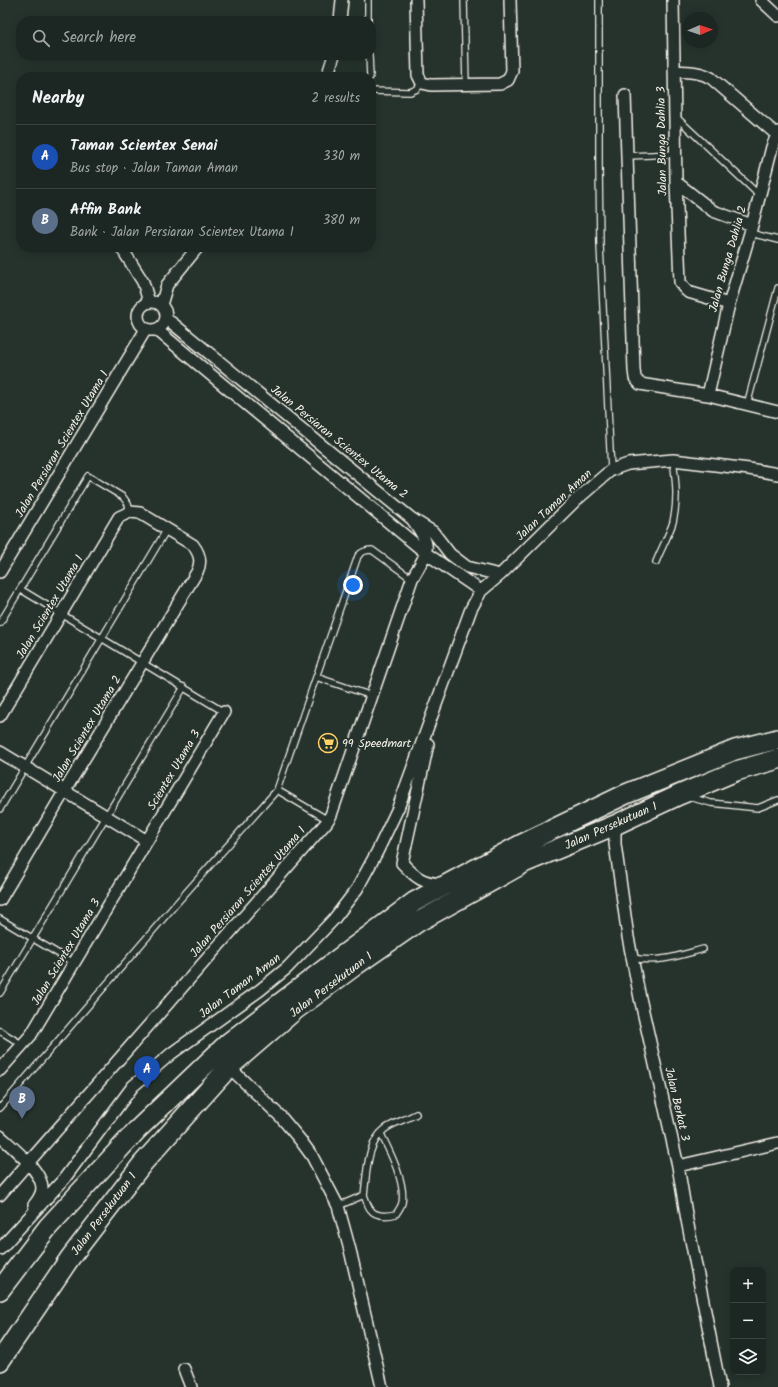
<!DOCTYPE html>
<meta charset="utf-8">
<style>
body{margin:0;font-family:Kalam,sans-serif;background:#252e2a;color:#f1f3f6}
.controls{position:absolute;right:12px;bottom:12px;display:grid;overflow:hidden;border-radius:8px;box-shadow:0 2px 10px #0003}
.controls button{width:36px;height:36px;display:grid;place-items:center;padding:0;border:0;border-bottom:1px solid #3a4340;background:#1c2622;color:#f1f3f6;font:20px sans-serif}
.compass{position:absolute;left:682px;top:12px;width:36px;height:36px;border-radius:50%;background:#1c2622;box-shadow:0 2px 10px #0003;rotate:88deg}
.you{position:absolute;left:353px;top:585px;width:14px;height:14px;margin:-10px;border:3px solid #fff;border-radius:50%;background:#1a73e8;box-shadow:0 0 0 6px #1a73e833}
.badge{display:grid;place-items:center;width:26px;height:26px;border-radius:50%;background:#2563eb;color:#fff;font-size:13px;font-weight:700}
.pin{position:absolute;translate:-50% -33px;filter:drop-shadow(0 1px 2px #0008)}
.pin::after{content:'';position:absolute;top:21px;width:14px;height:12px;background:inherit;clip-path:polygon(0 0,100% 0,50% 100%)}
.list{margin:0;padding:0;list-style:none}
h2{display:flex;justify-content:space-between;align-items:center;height:52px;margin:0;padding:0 16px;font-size:17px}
h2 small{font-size:13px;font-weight:400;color:#a0a5a5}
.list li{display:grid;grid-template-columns:26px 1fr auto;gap:12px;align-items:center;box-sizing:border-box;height:64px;padding:0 16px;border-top:1px solid #3a4340}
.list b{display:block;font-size:15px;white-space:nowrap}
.list p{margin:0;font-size:13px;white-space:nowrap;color:#a0a5a5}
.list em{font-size:13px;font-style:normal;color:#a0a5a5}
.icon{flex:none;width:22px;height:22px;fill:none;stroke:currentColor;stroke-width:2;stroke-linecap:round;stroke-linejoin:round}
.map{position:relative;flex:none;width:778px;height:1387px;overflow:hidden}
.search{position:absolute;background:#1c2622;box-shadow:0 2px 10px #0003;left:16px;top:16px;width:360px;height:44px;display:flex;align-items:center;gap:10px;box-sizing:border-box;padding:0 14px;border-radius:16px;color:#a0a5a5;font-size:15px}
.panel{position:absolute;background:#1c2622;box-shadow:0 2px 10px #0003;left:16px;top:72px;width:360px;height:180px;border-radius:16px}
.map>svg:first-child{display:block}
</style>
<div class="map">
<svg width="778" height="1387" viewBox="0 0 778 1387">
<rect width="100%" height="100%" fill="#26332d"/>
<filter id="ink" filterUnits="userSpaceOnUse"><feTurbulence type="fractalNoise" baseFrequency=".025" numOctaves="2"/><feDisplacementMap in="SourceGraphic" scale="8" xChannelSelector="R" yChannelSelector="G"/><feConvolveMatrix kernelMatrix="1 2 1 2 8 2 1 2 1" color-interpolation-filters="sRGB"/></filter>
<g filter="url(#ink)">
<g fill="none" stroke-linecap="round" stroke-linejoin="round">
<g stroke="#f4f1e8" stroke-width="8">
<path id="service" d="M368 0V21
M464 0 466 85
M599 0V164L600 245 611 470
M369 55 370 77
M371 91 410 92 417 89 422 83
M675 116 759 195
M628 156 675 154
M750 233 778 240
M747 405 778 288
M656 562C661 549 669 535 673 522 678 501 676 481 673 460
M20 589 224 712
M0 623 88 476 123 497 128 504 130 512
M316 677 372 696
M277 790 328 820
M689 797 711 803 758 808 778 800
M0 809 167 529
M0 919 74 963
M632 958C659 963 677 956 703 949
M0 993 184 687
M0 1031 23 1045
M0 1108 175 905 277 790 358 556C362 551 366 550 372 550L412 579
M364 1195C366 1200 368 1207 371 1210 376 1217 389 1216 396 1214 398 1211 401 1207 402 1203 406 1183 390 1152 381 1134
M338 1206 364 1195C367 1174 366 1144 385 1129 393 1123 407 1119 416 1114"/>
</g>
<g stroke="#f4f1e8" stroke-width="14">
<path id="minor" d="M416 0 418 75 422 83 431 85 500 84 508 80 512 71 510 0
M673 0 676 182 680 282 684 288 688 292 729 304
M761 0 778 16
M340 21 342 0
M674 71C687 72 700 71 711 78L776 134
M327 77 334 55
M625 95 634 370 635 378 640 384 708 395 778 412
M676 182 713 211 752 225
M121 247 143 282 149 302
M138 316a14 14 0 1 1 28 0a14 14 0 1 1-28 0Z
M161 305 167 285 198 247
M166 319 172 323 412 519 433 532 450 554 467 567 500 575
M157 330 427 554 481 591
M708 395 729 304 750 233 772 147 778 132
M0 572 146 329
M0 716 119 517 130 512 140 513 193 545C200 554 202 562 197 572L64 792 0 900
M428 744 402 863C415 877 424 885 444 883
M0 752 147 841
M615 825V844L628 937 640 998 678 1166 687 1220 720 1387
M229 1067 281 1117 301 1141 312 1156 338 1206 350 1250 382 1387
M0 1070 31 1035 224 712
M0 1136C12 1147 42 1171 42 1188 42 1195 38 1200 34 1205
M678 1166 778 1143
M0 1195 326 823 331 815 412 579C429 549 433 548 412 519
M0 1249 64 1179 133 1086 172 1053 260 990 287 968 334 919 357 889 377 852 398 808 471 609 481 591 500 575 575 501 611 470 628 464 673 460 749 469 778 474
M184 1369 191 1387"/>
</g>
<g stroke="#f4f1e8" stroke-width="22">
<path id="trunk" d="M0 1290 48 1227 137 1130 228 1043 339 958 414 902 520 845 626 794 735 750 778 739
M0 1361 70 1258 143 1163 229 1067 295 1010 356 965 418 922 526 862 615 825 679 795 736 771 778 759"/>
</g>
<use href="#service" stroke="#26332d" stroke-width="5.5"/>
<use href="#minor" stroke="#26332d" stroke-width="11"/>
<use href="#trunk" stroke="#26332d" stroke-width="19"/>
</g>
</g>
<defs>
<g id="supermarket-ring" transform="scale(1)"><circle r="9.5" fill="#26332d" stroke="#ffd166" stroke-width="1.5"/><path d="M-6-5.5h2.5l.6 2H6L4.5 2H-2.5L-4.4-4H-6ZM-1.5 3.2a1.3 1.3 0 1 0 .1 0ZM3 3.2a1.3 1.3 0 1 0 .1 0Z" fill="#ffd166"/></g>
</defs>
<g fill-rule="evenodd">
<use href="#supermarket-ring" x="328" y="743"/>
</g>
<g text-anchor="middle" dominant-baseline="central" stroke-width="3.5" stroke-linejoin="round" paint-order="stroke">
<g font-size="12" fill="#f4f1e8" stroke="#26332d">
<text transform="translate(662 141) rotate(-91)">Jalan Bunga Dahlia 3</text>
<text transform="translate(728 259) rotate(-74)">Jalan Bunga Dahlia 2</text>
<text transform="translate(339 442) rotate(39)">Jalan Persiaran Scientex Utama 2</text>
<text transform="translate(62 444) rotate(-59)">Jalan Persiaran Scientex Utama 1</text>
<text transform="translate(554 505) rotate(-43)">Jalan Taman Aman</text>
<text transform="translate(50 607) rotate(-59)">Jalan Scientex Utama 1</text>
<text transform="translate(87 729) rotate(-59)">Jalan Scientex Utama 2</text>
<text transform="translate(174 770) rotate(-59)">Scientex Utama 3</text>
<text transform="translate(611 826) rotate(-24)">Jalan Persekutuan 1</text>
<text transform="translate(248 892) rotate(-49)">Jalan Persiaran Scientex Utama 1</text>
<text transform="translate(66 952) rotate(-59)">Jalan Scientex Utama 3</text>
<text transform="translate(331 985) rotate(-37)">Jalan Persekutuan 1</text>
<text transform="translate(240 986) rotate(-37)">Jalan Taman Aman</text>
<text transform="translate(677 1104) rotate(77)">Jalan Berkat 3</text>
<text transform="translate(104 1214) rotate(-53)">Jalan Persekutuan 1</text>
</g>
<g font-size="12" fill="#f4f1e8" stroke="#26332d" text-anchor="start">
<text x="342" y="743">99 Speedmart</text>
</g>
</g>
</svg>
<div class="controls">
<button>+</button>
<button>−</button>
<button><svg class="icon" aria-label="layers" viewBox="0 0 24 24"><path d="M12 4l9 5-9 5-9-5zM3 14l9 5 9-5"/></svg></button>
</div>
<svg class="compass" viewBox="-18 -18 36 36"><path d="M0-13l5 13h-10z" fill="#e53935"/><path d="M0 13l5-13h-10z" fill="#a0a5a5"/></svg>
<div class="you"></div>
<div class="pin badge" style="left:147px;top:1089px;background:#1a4fb4">A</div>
<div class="pin badge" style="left:22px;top:1119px;background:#5c6f8a">B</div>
<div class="search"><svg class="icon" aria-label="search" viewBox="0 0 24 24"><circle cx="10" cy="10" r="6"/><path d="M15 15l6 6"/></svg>Search here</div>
<section class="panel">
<h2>Nearby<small>2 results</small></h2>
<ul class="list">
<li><span class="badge" style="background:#1a4fb4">A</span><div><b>Taman Scientex Senai</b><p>Bus stop · Jalan Taman Aman</p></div><em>330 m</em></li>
<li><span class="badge" style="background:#5c6f8a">B</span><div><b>Affin Bank</b><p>Bank · Jalan Persiaran Scientex Utama 1</p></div><em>380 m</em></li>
</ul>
</section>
</div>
